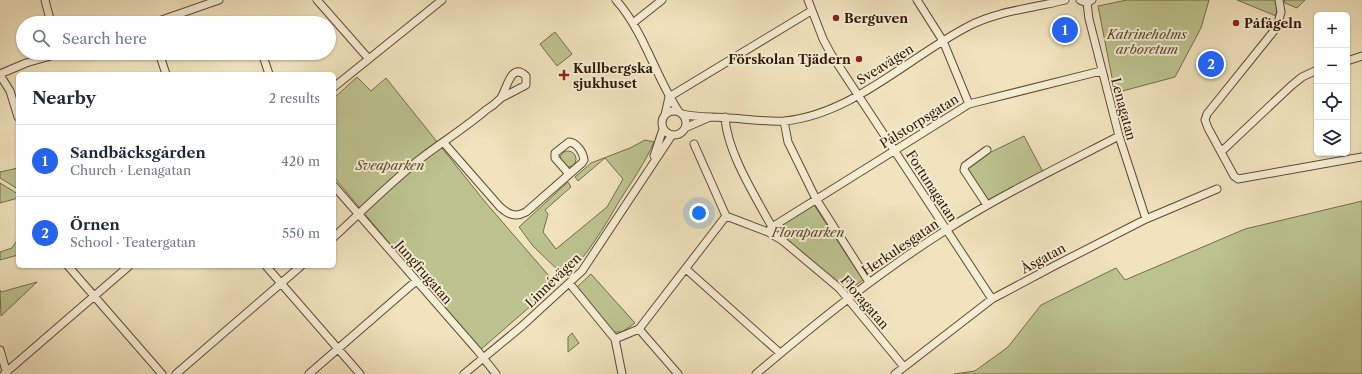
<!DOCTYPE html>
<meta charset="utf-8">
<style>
body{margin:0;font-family:"Libre Caslon Text",serif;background:#f6f6f7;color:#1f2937}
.controls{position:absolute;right:12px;top:12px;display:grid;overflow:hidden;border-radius:6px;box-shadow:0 1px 3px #0004}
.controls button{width:36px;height:36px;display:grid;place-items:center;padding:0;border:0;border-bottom:1px solid #e0e1e3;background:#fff;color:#1f2937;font:20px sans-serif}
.you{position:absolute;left:699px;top:213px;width:14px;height:14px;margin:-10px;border:3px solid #fff;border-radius:50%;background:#1a73e8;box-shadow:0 0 0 6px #1a73e833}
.badge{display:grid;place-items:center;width:26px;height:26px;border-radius:50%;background:#2563eb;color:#fff;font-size:13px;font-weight:700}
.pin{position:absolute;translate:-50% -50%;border:2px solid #fff;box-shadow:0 1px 4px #0006}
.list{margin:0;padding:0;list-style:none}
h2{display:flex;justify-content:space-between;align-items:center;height:52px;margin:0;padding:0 16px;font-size:17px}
h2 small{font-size:13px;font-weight:400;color:#747a83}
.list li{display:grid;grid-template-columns:26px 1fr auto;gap:12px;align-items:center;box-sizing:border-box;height:72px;padding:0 16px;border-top:1px solid #e0e1e3}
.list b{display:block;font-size:15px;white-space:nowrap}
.list p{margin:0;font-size:13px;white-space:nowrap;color:#747a83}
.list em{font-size:13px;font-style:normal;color:#747a83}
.icon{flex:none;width:22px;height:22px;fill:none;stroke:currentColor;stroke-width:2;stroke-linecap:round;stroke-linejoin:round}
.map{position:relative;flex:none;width:1362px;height:374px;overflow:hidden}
.search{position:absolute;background:#fff;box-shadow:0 1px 3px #0004;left:16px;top:16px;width:320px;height:44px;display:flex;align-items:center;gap:10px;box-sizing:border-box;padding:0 14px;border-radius:22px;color:#747a83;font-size:15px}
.panel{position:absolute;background:#fff;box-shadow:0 1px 3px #0004;left:16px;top:72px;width:320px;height:196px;border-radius:6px}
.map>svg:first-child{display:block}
</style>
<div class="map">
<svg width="1362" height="374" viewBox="0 0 1362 374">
<rect width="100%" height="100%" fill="#f0e3bd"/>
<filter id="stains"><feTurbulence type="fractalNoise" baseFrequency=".005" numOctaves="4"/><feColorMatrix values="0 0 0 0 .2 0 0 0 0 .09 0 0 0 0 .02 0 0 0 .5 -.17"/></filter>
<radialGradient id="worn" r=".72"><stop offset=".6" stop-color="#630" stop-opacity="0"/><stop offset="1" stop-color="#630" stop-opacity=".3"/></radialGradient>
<path fill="#bcc38f" stroke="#766c4a" d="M1127 0H1209L1201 28 1175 77 1115 93 1098 6Z
M1237 0H1277L1276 16Z
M1284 0H1305L1297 8 1285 3Z
M555 32 572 54 557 66 540 44Z
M357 77 371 91 386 78 486 203 556 284 479 351 334 177V98Z
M1024 136 1043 172 987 201 967 167 991 152Z
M645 140 654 142C645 163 632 181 620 200 604 227 588 255 565 277L533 246 519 227 568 182 571 187 545 210 548 214 543 232 556 249 607 207 623 179 605 158 578 181 575 177 591 163 630 148Z
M560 159a8 8 0 1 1 16 0a8 8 0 1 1-16 0Z
M18 168V189L0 178V172Z
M0 183 18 194V198L0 203Z
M1362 201V374H954L975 371 1008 347 1041 305 1116 268 1125 280 1245 229Z
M814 205 863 280 849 290 841 286 777 231 778 227Z
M18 239V255L0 260V252L12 248Z
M591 274 635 323 622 332H613L577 287Z
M37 282 1 316 0 290 1 292Z
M572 333 579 343 568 352V337Z"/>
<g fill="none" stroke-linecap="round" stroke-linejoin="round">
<g stroke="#614934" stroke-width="9">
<path id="minor" d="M45 0 51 23
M317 0 368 58
M616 0C645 33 655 76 679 112
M808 0 823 39 831 54 992 299
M917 0 943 41 969 104
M1080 0 1087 3 1092 0
M1279 0 1281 12 1277 27 1207 114 1205 120 1208 128 1234 176 1238 179 1362 157
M1087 3 1089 19 1119 136 1146 219
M250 22V23
M153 23 219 0
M633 23 662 0
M159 53 166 74
M262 53 269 74
M1347 61 1362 56
M0 74 26 63 61 53
M0 75 10 91 18 117
M334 87 442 0
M669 97 811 11
M662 123a12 12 0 1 1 24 0a12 12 0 1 1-24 0Z
M682 114C697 118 714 116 730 118 748 119 766 122 784 121 852 115 910 56 969 26 997 11 1034 8 1065 0
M665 115 669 97
M725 117C727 152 755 196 772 227
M784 121 788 142 816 199 869 282
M685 128 710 117
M444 143 500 207C508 214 515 218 526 212L582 163 584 160C583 152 577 143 569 142L555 153V158L569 174
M694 144 726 216 768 232 783 241 839 288 904 367
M1221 152 1291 86 1302 77 1317 70
M654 156 663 129
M334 186 477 350 496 374
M987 205 964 170 965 166 987 150
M768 232 772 227 969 104 1101 71
M334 237C362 211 390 183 420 159 442 142 465 128 486 110 491 107 496 103 500 99 507 91 510 61 526 76V85L501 98
M68 266 162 374
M266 266 360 374
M686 269 780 353
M570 284 615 339 622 374
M639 329 678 374
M615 339 639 329 726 216
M0 350 7 374
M4 374 129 266
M176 374 301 266
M309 374 416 281
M464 374 522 326 582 271 672 135
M756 374C817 322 878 273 946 230 1001 195 1061 166 1119 136
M895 374 992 299 1054 266 1146 219 1217 189"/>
</g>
<use href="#minor" stroke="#f5edd4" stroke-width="7"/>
</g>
<g fill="#8f2418" stroke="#f5edd4" stroke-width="1.5">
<circle cx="836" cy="18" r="4"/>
<circle cx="1236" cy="23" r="4"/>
<circle cx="859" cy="59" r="4"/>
<path d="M562 69h4v4h4v4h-4v4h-4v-4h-4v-4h4z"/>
</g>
<g text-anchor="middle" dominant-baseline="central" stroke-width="4" stroke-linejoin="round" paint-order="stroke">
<g font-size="13" font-weight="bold" fill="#311606" stroke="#f5edd4" text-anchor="start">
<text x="844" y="18">Berguven</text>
<text x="1244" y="23">Påfågeln</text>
<text x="851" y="59" text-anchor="end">Förskolan Tjädern</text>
<text x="573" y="68">Kullbergska<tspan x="573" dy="15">sjukhuset</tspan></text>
</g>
<g font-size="13" font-style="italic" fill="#5b4a2f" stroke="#f5edd4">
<text x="1147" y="34">Katrineholms<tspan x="1147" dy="15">arboretum</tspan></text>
<text x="390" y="165">Sveaparken</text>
<text x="808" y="232">Floraparken</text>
</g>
<g font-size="13" fill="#311606" stroke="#f5edd4">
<text transform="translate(885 64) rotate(-32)">Sveavägen</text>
<text transform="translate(1124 109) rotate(75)">Lenagatan</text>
<text transform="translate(919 121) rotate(-32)">Pålstorpsgatan</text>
<text transform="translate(932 186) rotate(57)">Fortunagatan</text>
<text transform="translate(900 247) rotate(-34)">Herkulesgatan</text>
<text transform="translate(1043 258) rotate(-28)">Åsgatan</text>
<text transform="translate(424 272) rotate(49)">Jungfrugatan</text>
<text transform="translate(553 280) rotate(-44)">Linnévägen</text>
<text transform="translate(865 302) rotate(49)">Floragatan</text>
</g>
</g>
<rect width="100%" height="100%" filter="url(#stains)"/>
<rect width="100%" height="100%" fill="url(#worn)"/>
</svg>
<div class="controls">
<button>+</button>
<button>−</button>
<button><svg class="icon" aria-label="locate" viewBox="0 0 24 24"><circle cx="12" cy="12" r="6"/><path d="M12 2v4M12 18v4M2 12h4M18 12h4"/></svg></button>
<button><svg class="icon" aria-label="layers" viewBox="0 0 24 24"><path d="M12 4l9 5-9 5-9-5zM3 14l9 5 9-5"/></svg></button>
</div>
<div class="you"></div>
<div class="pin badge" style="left:1065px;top:30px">1</div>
<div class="pin badge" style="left:1211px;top:64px">2</div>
<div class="search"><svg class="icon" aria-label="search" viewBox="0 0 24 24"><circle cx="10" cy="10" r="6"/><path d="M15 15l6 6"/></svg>Search here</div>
<section class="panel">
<h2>Nearby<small>2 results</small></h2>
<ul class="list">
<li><span class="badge">1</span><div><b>Sandbäcksgården</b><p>Church · Lenagatan</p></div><em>420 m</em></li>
<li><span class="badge">2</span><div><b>Örnen</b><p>School · Teatergatan</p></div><em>550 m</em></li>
</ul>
</section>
</div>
